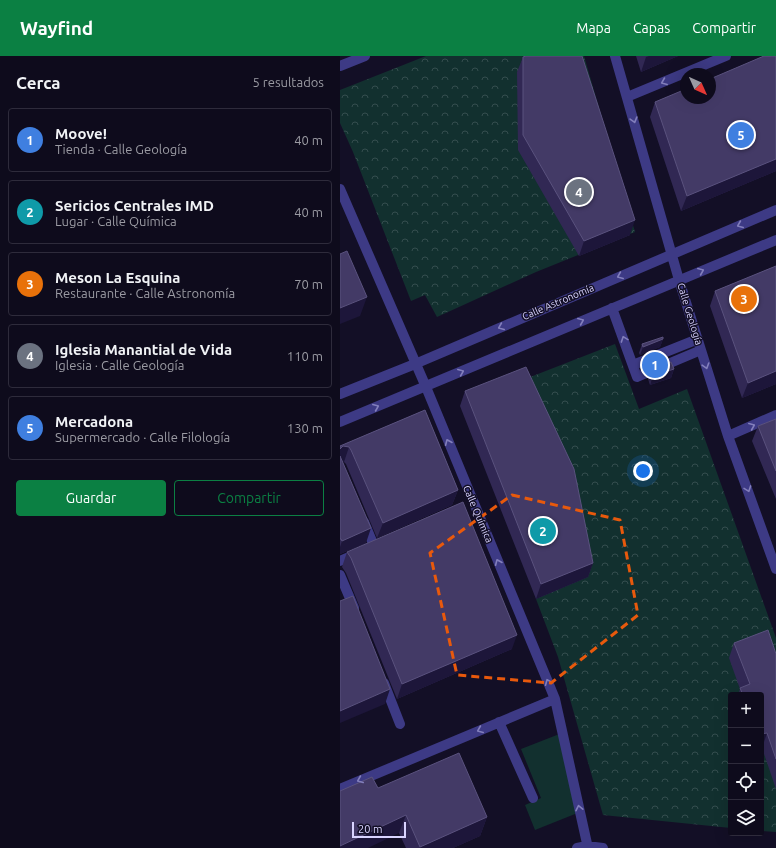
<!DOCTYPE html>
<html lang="es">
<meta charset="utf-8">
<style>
body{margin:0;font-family:Ubuntu,sans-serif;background:#1c1929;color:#f1f3f6}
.controls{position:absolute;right:12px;bottom:12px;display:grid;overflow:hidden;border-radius:4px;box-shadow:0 4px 16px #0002}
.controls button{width:36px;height:36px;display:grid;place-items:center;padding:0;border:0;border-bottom:1px solid #2e2b3b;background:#0e0b1c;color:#f1f3f6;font:20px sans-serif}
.compass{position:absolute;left:340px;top:12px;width:36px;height:36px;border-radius:50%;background:#0e0b1c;box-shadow:0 4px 16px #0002;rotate:135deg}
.scale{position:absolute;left:12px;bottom:10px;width:54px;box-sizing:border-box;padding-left:4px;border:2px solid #d9d4ff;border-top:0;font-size:11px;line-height:14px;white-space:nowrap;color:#d9d4ff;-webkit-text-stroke:3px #130f26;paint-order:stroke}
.you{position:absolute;left:303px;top:415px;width:14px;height:14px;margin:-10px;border:3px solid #fff;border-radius:50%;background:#1a73e8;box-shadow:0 0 0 6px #1a73e833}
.badge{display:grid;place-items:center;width:26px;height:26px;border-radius:50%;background:#0b8043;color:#fff;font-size:13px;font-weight:700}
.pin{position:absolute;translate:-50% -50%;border:2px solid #fff;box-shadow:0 1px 4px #0006}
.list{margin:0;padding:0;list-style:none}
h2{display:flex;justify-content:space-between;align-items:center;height:52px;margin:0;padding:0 16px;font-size:17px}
h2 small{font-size:13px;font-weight:400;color:#9b9ba3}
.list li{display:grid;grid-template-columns:26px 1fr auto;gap:12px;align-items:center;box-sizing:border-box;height:64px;margin:0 8px 8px;padding:0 8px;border:1px solid #2e2b3b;border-radius:4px}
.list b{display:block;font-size:15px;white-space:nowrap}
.list p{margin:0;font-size:13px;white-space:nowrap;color:#9b9ba3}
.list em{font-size:13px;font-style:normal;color:#9b9ba3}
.actions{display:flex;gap:8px;padding:12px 16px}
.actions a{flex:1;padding:9px 0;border:1px solid #0b8043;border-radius:4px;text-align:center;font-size:14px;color:#0b8043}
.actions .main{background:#0b8043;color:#fff}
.icon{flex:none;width:22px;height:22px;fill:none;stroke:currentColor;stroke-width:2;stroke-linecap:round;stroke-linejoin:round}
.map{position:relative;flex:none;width:436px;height:792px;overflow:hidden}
header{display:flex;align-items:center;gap:24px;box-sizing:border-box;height:56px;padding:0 20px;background:#0b8043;color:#fff}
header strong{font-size:19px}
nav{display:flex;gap:22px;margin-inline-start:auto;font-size:14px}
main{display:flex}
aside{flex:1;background:#0e0b1c}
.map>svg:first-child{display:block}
</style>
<header>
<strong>Wayfind</strong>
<nav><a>Mapa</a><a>Capas</a><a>Compartir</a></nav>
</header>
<main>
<aside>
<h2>Cerca<small>5 resultados</small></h2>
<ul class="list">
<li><span class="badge" style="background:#3f7fe0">1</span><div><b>Moove!</b><p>Tienda · Calle Geología</p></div><em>40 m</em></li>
<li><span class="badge" style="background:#0f9aa8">2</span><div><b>Sericios Centrales IMD</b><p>Lugar · Calle Química</p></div><em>40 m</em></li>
<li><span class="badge" style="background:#e8710a">3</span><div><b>Meson La Esquina</b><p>Restaurante · Calle Astronomía</p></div><em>70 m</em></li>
<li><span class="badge" style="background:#6b7280">4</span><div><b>Iglesia Manantial de Vida</b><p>Iglesia · Calle Geología</p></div><em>110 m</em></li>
<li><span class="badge" style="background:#3f7fe0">5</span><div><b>Mercadona</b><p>Supermercado · Calle Filología</p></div><em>130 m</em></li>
</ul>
<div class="actions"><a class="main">Guardar</a><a>Compartir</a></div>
</aside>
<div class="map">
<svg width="436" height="792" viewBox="0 0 436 792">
<defs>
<pattern id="park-crowns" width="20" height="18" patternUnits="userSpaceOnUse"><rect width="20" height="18" fill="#12302f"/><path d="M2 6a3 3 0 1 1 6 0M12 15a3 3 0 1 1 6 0" fill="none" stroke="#344d4e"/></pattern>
</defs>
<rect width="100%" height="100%" fill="#130f26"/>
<path fill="#12302f" d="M222 677 240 756 195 774 185 749 201 742 181 693Z"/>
<path fill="url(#park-crowns)" d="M86 0H244L295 176 196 216 97 261 85 239 71 245 13 96 0 67V34Z
M275 288 299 353 347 333 436 582V776L421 775V639H391V772L263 759 218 601 196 543 180 325Z"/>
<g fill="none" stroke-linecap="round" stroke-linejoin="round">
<path stroke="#3d3a85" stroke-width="10" d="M275 0 339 224 388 380 436 513
M0 10 25 0
M287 41 386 0
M0 133 86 331 215 643 248 792
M272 252 297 321 361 294
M293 309 358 283
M0 338 75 308 436 154
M0 366 436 184
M388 380 436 359
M24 466 34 490
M0 505 16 498
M0 519 14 552
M44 627 60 668
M159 666 193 742
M0 733 215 643
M237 792 247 790 263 792"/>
</g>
<path fill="#312854" d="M296 0H338L301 16Z
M436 0V115L341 155 310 61 315 46Z
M183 1 290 179 239 200 178 94 177 16Z
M436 210V328L402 342 370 250 375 235Z
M323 283 320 291 300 299 299 297 302 288Z
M334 313 331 322 310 329 308 323 311 315Z
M125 335 253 507 248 521 196 543 120 350Z
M85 354 118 434 112 449 37 482 6 408 4 406 2 405 26 487 0 498V390Z
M436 363V443L412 385 418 370Z
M7 496 172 593 57 643 6 517 2 511Z
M394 587 436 598V733L422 692 421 639H398L400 633 389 602Z
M38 732 147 761 140 780 113 792H66Z"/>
<path fill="#1d163a" d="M309 0H338L301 16 306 1Z
M436 103V115L341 155 347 140Z
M295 164 290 179 239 200 244 185Z
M27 241 20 260 0 268V252Z
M323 283 320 291 300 299 303 291Z
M334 313 331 322 310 329 313 320Z
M436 315V328L402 342 408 327Z
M3 390 9 391 4 406 0 405V393Z
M118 434 112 449 37 482 43 467Z
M31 472 26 487 0 498V491L2 485Z
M253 507 248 521 196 543 201 528Z
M177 579 172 593 57 643 62 628Z
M50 633 45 648 0 667V655Z
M427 677 422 692H421V678Z
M66 759 59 777 28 792H0V790Z
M147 761 140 780 113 792H80V791Z"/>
<path fill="#433a66" stroke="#5a527e" d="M186 0H242L295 164 244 185 183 79V1Z
M424 0H436V103L347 140 315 46 346 33V42H370V23Z
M7 195 27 241 0 252V198Z
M436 210V315L408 327 375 235Z
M323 281V283L303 291 302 288Z
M331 306 334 313 313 320 311 315Z
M186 311 234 413 253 507 201 528 125 335Z
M85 354 118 434 43 467 11 394 9 391 3 390 0 393V390Z
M436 363V415L418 370Z
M0 400 31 472 2 485 1 483H0Z
M123 446 177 579 62 628 11 502 7 496Z
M13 540 50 633 0 655V545Z
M428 574 436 598V703L427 677 421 678V639H403L400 632 410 628 394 587Z
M119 697 147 761 80 791 66 759 0 790V735L32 721 38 732Z"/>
<defs><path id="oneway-chevron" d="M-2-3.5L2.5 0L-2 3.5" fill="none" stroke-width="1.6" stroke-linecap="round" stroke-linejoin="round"/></defs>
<g stroke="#837fbc">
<use href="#oneway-chevron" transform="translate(324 26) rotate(158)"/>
<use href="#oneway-chevron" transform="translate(294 64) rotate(74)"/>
<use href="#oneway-chevron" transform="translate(400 169) rotate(157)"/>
<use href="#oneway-chevron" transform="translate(361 215) rotate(-23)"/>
<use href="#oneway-chevron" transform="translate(280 220) rotate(157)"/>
<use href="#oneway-chevron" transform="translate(241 265) rotate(-23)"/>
<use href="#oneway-chevron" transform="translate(161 271) rotate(157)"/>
<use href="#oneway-chevron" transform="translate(284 283) rotate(-110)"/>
<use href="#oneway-chevron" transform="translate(366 310) rotate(73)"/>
<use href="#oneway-chevron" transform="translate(121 316) rotate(-23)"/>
<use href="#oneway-chevron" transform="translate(36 351) rotate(-23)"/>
<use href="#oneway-chevron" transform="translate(412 370) rotate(-23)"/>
<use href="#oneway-chevron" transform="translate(108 386) rotate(-113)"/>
<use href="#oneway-chevron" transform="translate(408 433) rotate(70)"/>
<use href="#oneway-chevron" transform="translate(158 506) rotate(-113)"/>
<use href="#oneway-chevron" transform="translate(208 626) rotate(-112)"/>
<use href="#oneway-chevron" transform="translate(140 674) rotate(157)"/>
<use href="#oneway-chevron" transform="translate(20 724) rotate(157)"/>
<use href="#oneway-chevron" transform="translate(239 752) rotate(-102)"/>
</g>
<path fill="none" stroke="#e8590c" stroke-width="3" stroke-dasharray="8 5" stroke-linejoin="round" d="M172 439 280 464 298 559 211 627 117 619 90 497Z"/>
<g text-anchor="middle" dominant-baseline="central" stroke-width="3" stroke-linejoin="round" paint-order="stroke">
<g font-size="10" fill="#d9d4ff" stroke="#130f26">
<text transform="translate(218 246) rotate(-23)">Calle Astronomía</text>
<text transform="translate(350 258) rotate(73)">Calle Geología</text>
<text transform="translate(138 458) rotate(67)">Calle Química</text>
</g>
</g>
</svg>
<div class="controls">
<button>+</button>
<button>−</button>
<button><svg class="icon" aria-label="locate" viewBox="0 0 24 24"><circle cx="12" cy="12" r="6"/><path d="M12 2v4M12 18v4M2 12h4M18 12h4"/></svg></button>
<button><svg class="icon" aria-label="layers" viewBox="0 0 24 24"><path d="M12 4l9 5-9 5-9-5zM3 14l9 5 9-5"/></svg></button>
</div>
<svg class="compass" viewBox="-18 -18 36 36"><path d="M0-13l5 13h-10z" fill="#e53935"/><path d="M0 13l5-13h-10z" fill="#9b9ba3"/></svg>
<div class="scale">20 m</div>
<div class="you"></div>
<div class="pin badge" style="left:315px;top:309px;background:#3f7fe0">1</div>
<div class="pin badge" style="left:203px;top:475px;background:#0f9aa8">2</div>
<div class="pin badge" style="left:404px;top:243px;background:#e8710a">3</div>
<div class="pin badge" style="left:239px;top:136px;background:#6b7280">4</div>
<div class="pin badge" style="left:401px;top:79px;background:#3f7fe0">5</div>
</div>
</main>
